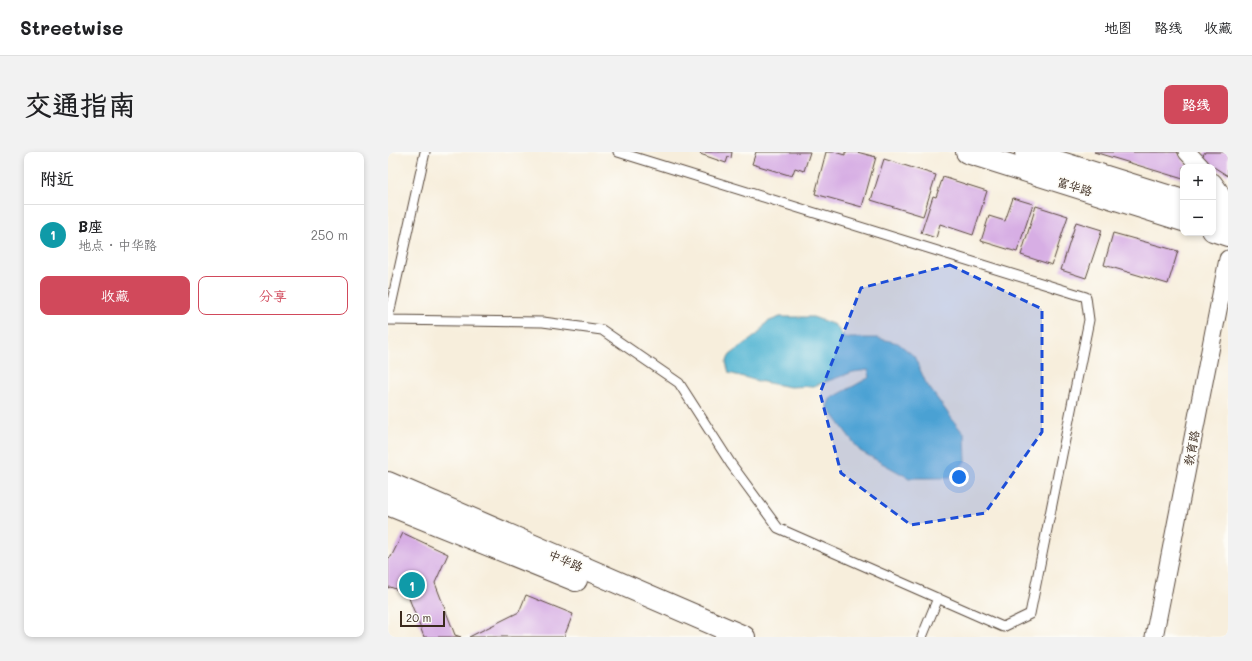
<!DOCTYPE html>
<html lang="zh">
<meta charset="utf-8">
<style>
body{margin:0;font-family:Mali,"LXGW WenKai TC",sans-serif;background:#f2f2f2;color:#202124}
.controls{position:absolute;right:12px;top:12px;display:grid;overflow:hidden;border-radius:8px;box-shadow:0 2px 6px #0003}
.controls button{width:36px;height:36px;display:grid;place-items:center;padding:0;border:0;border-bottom:1px solid #e0e0e0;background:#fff;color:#202124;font:20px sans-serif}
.scale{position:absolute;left:12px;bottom:10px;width:45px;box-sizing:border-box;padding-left:4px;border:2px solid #3b2a1e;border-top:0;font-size:11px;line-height:14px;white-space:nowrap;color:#3b2a1e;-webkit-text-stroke:3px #fdfcf7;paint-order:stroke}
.you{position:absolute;left:571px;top:325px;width:14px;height:14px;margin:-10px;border:3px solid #fff;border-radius:50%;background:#1a73e8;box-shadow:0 0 0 6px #1a73e833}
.badge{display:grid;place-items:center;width:26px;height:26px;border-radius:50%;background:#d1495b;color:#fff;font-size:13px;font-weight:700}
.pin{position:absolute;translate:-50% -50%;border:2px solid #fff;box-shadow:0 1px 4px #0006}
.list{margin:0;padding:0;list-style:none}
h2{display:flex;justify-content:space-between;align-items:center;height:52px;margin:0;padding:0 16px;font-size:17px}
h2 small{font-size:13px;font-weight:400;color:#757577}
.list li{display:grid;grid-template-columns:26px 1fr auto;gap:12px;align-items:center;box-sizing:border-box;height:60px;padding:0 16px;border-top:1px solid #e0e0e0}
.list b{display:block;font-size:15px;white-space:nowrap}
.list p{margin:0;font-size:13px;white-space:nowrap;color:#757577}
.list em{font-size:13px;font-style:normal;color:#757577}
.actions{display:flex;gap:8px;padding:12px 16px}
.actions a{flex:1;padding:9px 0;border:1px solid #d1495b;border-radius:8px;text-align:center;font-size:14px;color:#d1495b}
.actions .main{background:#d1495b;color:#fff}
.map{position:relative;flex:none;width:840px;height:485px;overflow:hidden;border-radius:8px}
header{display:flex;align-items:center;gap:24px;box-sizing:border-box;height:56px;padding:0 20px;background:#fff;border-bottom:1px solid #e0e0e0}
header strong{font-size:19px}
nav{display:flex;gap:22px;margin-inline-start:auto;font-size:14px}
.intro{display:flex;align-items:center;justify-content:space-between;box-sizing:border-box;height:96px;padding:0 24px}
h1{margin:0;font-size:28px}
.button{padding:10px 18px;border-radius:8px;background:#d1495b;color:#fff;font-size:14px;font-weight:700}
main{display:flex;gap:24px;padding:0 24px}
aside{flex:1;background:#fff;border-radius:8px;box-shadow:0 2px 6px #0003}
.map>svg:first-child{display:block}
</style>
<header>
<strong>Streetwise</strong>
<nav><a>地图</a><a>路线</a><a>收藏</a></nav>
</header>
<div class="intro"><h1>交通指南</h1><a class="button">路线</a></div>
<main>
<aside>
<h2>附近<small></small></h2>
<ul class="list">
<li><span class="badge" style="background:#0f9aa8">1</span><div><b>B座</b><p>地点 · 中华路</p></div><em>250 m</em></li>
</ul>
<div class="actions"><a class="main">收藏</a><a>分享</a></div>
</aside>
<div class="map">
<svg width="840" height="485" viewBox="0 0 840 485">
<rect width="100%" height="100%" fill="#fdfcf7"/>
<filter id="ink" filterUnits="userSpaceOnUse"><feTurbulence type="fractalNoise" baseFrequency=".025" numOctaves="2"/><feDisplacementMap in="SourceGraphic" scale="8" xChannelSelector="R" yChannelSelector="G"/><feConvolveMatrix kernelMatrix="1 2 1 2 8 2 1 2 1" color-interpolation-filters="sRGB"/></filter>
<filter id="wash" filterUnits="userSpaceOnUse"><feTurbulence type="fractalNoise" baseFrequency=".012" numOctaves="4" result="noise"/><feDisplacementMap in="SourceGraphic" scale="16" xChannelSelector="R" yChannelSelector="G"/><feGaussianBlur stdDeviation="0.9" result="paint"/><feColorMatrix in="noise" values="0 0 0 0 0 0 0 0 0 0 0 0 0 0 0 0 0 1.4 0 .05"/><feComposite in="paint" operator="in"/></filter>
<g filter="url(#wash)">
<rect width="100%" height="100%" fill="#f7eedc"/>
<path fill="#55b6d3" stroke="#487078" d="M392 165H425L447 173 457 186H489L510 191 526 204 538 231 567 271 577 283 578 309 561 326H521L472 299 439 255 442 247 482 225 480 218 465 220 426 234 402 235 370 229 341 221 338 210 342 203 370 182 379 170Z"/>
<g id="blocks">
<path fill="#d7aee4" d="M313 0H344L343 6 340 5 338 11 312 2Z
M368 0H422L416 19 407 16 404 24 364 12Z
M438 0H446L457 3V0H469L488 5 474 55 427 42Z
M706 0H789L800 15H795V27Z
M817 0H840V24L813 7Z
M496 7 548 23 535 64 483 48Z
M555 25 599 39 585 83 552 72 548 86 533 81 545 44 548 45Z
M625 46 645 52 629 100 593 89 601 64 617 69Z
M648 54 680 64 664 113 633 103Z
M688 70 714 78 698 126 673 118Z
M725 81 790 99 780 132 716 113Z
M15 381 60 402 47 431 67 483 73 485H36L19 441 2 435 0 436V406L3 405Z
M138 443 185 462 176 485H81L131 460Z"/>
</g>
</g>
<g filter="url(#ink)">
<use href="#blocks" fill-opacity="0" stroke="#57473a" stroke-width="1"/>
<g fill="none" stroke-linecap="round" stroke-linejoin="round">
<g stroke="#57473a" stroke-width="11">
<path id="service" d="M0 167 37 0
M0 168 155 170 214 178 291 231 343 312 390 376 615 475 642 462 701 168 698 145 230 0
M534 485 550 446"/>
</g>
<g stroke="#57473a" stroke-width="19">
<path id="minor" d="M799 0 813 15
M825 30 830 37 840 56
M766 485 840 107"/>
</g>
<g stroke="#57473a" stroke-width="24">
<path id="tertiary" d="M579 0 795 68
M638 0 795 49
M825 59 840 66
M825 78 840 83
M0 331 356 485
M0 352 188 428"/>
</g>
<use href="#service" stroke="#fff" stroke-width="9"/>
<use href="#minor" stroke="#fff" stroke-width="17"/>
<use href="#tertiary" stroke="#fff" stroke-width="22"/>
</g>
</g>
<path fill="#1d4ed8" fill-opacity="0.2" stroke="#1d4ed8" stroke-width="3" stroke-dasharray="8 5" stroke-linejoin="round" d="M562 113 654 157V280L597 361 523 373 453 321 432 241 473 136Z"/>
<g text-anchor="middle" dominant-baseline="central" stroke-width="3.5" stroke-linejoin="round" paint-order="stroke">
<g font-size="12" fill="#3b2a1e" stroke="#fdfcf7">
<text transform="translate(687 34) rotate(17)">富华路</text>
<text transform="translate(803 296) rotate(-79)">教育路</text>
<text transform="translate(178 408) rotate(23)">中华路</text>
</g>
</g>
</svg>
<div class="controls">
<button>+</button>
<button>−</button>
</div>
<div class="scale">20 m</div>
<div class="you"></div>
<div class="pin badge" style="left:24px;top:433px;background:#0f9aa8">1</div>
</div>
</main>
